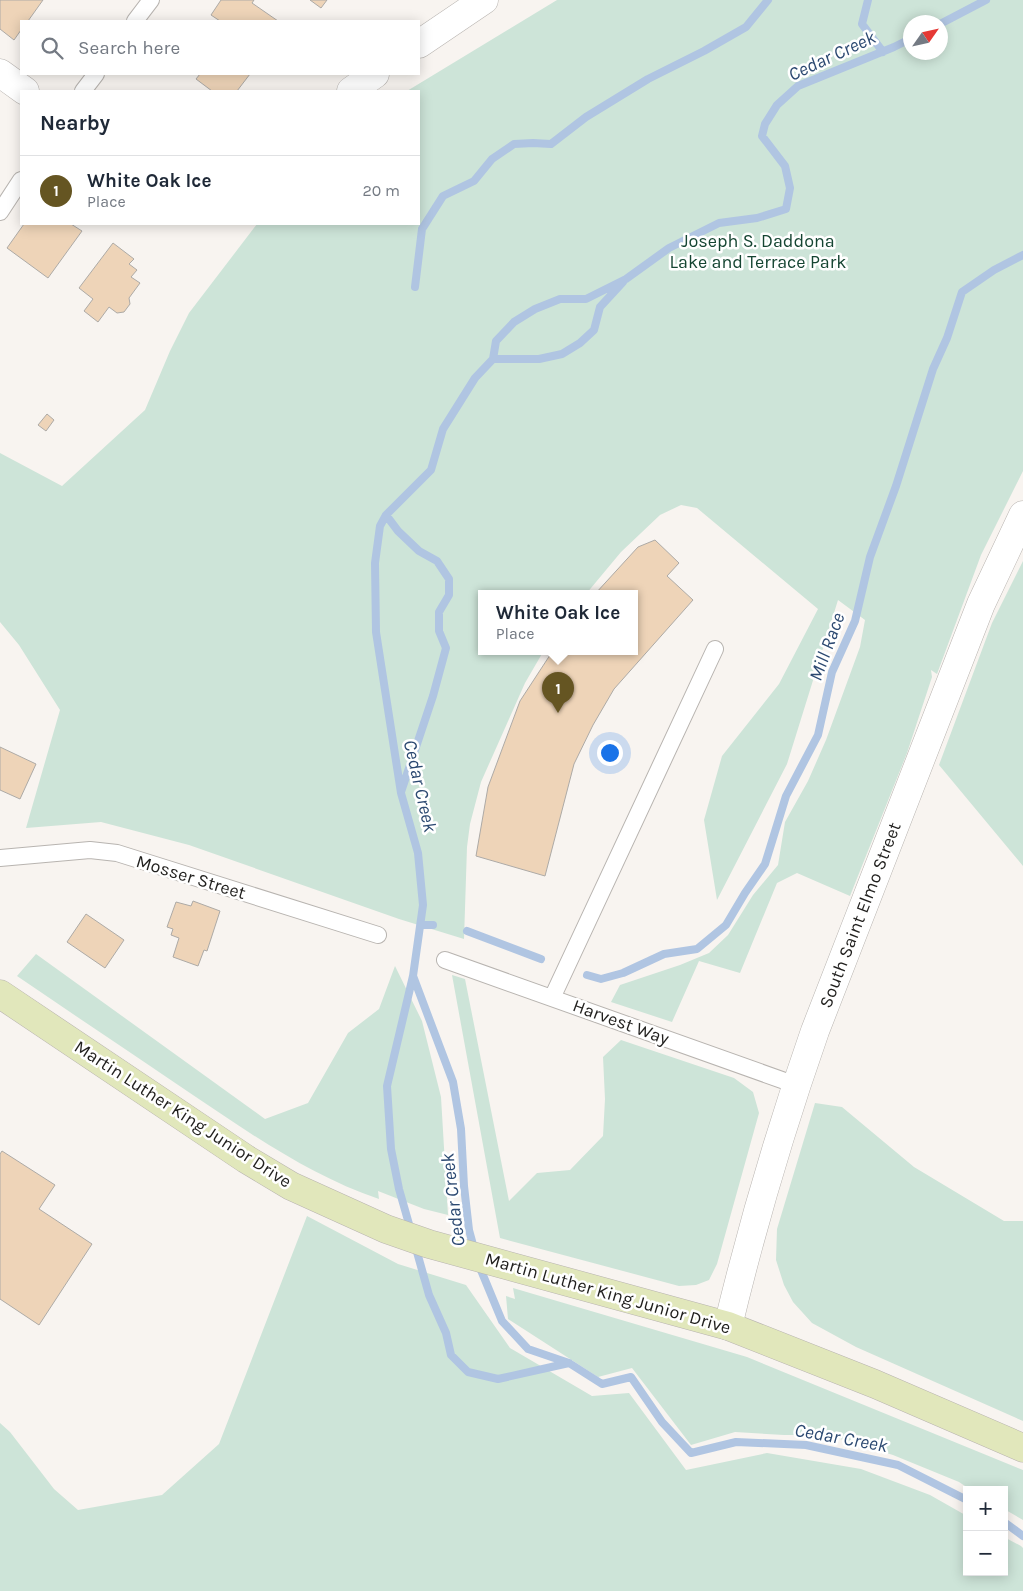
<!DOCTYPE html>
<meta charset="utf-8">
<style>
body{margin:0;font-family:Karla,sans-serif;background:#f2f2f3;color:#1f2937}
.controls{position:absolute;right:15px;bottom:15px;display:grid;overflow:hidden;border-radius:0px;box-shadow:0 2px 12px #0003}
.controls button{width:45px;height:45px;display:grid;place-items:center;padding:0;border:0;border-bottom:1px solid #e0e1e3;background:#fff;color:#1f2937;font:25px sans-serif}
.compass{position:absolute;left:903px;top:15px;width:45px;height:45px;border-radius:50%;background:#fff;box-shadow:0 2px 12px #0003;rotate:56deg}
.you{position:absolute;left:609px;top:752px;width:18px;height:18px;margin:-12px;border:4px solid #fff;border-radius:50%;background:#1a73e8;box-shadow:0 0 0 8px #1a73e833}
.badge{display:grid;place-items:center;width:32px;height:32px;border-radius:50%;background:#655522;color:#fff;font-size:16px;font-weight:700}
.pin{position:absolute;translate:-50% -41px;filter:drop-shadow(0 1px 2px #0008)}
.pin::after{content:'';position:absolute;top:26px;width:18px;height:15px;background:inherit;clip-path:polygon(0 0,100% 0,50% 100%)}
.popup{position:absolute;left:478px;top:590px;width:160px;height:65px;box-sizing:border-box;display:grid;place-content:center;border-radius:0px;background:#fff;filter:drop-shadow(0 1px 4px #0005);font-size:16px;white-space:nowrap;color:#747a83}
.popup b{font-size:19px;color:#1f2937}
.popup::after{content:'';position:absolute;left:50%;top:100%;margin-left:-10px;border:10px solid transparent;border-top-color:#fff}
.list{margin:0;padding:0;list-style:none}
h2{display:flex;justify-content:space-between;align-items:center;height:65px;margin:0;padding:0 20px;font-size:21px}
h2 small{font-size:16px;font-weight:400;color:#747a83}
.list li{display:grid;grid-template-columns:32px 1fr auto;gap:15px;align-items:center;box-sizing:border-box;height:70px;padding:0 20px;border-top:1px solid #e0e1e3}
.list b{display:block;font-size:19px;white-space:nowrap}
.list p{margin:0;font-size:16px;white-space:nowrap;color:#747a83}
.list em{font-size:16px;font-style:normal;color:#747a83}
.icon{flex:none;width:28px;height:28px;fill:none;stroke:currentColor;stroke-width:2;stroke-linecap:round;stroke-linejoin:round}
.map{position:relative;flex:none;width:1023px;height:1591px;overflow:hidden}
.search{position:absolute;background:#fff;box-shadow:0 2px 12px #0003;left:20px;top:20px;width:400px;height:55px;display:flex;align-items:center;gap:12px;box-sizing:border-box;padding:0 18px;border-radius:0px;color:#747a83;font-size:19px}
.panel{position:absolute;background:#fff;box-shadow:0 2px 12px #0003;left:20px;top:90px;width:400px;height:135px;border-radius:0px}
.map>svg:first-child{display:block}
</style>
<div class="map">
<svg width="1023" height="1591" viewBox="0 0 1023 1591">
<rect width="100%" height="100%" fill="#f8f4f0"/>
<path fill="#cde4d8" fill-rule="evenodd" d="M557 0H1023V471L981 555 937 674 931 670 932 677 907 753 850 896 797 873 777 883 740 973 699 961 672 1022 611 1002 620 985 680 965 709 953 728 935 753 895 778 865 785 822 808 781 826 740 860 647 865 620 838 600 787 764 717 900 704 820 722 756 779 684 818 609 697 508 681 505 660 515 621 552 586 594H482V652H543L525 683 481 782 470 824 467 847 464 939 399 919 189 845 101 822 26 828 60 710 19 645 0 622V453L62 486 145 410 170 351 189 313 257 224H419V91H407ZM910 22H940V52H910Z
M1023 561V866L939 765 992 623Z
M36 954 265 1119 308 1103 348 1033 379 1009 395 966 422 1021 441 1097 448 1215 424 1209 378 1191 379 1199C310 1176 248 1132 187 1091 131 1053 74 1015 17 976Z
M452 975 465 979 509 1201 537 1173 570 1170 603 1136 605 1099 603 1057 621 1040 734 1078 753 1092 759 1113 717 1264 709 1280 696 1285 679 1286 500 1238Z
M815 1103 842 1107 914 1167 1004 1221H1023V1421L856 1347 812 1323 793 1302 784 1285 776 1260 777 1229Z
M307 1216 398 1264 466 1285 510 1348 592 1396 629 1393 686 1470 767 1453 861 1469 930 1495 967 1516V1572H1004V1537L1021 1546 1023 1548V1591H0V1423L10 1432 54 1489 78 1510 162 1495 219 1444Z
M513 1288 747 1357 1023 1470V1520L1004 1509V1490H971L959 1482 893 1455 827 1435H784L735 1432 691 1445 632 1368 598 1377 508 1319 506 1296 515 1299Z"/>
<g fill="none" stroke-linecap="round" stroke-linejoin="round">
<path stroke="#b0c5e2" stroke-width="8" d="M868 0 862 24 883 52
M940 24 986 0
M415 287 422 229 443 196 474 181 492 159 514 144 533 143 551 144 586 117 648 79 704 51 746 27 768 0
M493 359H539L562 354 580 343 594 330 600 307 623 282
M386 515 398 531 419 551 437 561 449 579V595L439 612V631L446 648 433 696 401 792
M421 925H433
M467 931 541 959
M587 975 601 979 623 973 664 954 697 949 726 925 745 893 765 864 786 796 818 735 832 672 855 621 870 557 896 486 933 369 947 338 962 292 994 270 1023 255
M411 1231 399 1189 391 1149 387 1086 413 976
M415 1245 429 1295 446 1333 451 1355 468 1372 498 1379 569 1363
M475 1252 469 1230 464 1186 461 1129 453 1082 413 976 423 905 418 853 401 793 376 632 375 563 380 526 386 515 431 470 443 429 475 378 493 359 496 341 514 322 535 309 560 299H586L626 279 669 248 719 223 757 218 786 209 790 188 785 166 762 136 765 124 777 105 798 86 894 47 910 39
M478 1263 502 1321 528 1349 569 1363 602 1384 631 1377 662 1422 691 1453 736 1442 806 1445 898 1465 967 1500
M1004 1522 1023 1536"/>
</g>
<path fill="#eed4b8" stroke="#adaaa6" d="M0 0H43L28 21H21V30L14 40 0 29Z
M221 0H254L252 3 278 21H220L211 15Z
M310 0H327L321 8Z
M200 74H250L237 91H212L196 79Z
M24 224H71L82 231 48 278 7 248Z
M113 243 134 259 129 264 137 270 131 277 140 283 129 298 130 304 124 312 117 313 109 307 98 322 84 311 93 299 79 288Z
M47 414 54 420 46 431 38 425Z
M655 540 679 563 667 576 693 600 614 689 593 725 574 764 545 876 476 856 488 787 520 701 552 652H634V594H595L638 547Z
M0 747 36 764 20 799 0 790Z
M193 901 220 911 207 951 204 950 198 966 173 957 179 938 171 935 173 929 167 927 176 902 191 906Z
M86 914 124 940 105 968 67 942Z
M2 1151 55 1185 39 1209 92 1244 39 1325 0 1299V1154Z"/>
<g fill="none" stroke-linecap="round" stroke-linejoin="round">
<g stroke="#b8b4b0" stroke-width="18">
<path id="lane" d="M135 21 151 0
M83 91 96 74
M0 212 21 180
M0 858 90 850 117 853 378 935
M445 960 796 1085
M552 998 715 649"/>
</g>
<g stroke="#b8b4b0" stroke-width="29">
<path id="street" d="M419 44 484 0
M0 73 25 91
M351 91 375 74
M728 1326C752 1226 781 1128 815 1031L981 604 1023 515"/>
</g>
<g stroke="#b8b4b0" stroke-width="29">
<path id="secondary" d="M0 994 246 1159 291 1186 386 1229 429 1244 728 1326 875 1384 1023 1448"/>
</g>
<use href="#lane" stroke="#fff" stroke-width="16"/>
<use href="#street" stroke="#fff" stroke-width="28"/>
<use href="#secondary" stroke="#e1e7bb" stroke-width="28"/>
</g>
<g text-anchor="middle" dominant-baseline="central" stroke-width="5" stroke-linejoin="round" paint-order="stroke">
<g font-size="18" fill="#154532" stroke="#fff">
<text x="758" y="241">Joseph S. Daddona<tspan x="758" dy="21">Lake and Terrace Park</tspan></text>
</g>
<g font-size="18" fill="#201f1d" stroke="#fff">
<text transform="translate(191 877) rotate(17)">Mosser Street</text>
<text transform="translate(860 915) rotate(-69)">South Saint Elmo Street</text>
<text transform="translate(621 1022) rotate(20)">Harvest Way</text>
<text transform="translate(183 1114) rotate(33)">Martin Luther King Junior Drive</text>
<text transform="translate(608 1293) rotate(16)">Martin Luther King Junior Drive</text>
</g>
<g font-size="19" font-style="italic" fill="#2c4971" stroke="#fff">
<text transform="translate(832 56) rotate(-25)">Cedar Creek</text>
<text transform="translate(827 647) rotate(-70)">Mill Race</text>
<text transform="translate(420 786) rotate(77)">Cedar Creek</text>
<text transform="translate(453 1200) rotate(-97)">Cedar Creek</text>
<text transform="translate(841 1438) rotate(10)">Cedar Creek</text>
</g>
</g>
</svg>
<div class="controls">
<button>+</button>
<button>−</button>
</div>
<svg class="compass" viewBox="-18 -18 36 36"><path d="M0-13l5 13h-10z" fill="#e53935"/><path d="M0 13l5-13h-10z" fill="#747a83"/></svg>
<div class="you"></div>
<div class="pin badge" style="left:558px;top:713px">1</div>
<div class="popup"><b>White Oak Ice</b>Place</div>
<div class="search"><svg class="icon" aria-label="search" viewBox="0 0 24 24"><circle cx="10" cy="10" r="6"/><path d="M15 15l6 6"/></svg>Search here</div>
<section class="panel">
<h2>Nearby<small></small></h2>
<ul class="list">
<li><span class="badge">1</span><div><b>White Oak Ice</b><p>Place</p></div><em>20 m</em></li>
</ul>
</section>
</div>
